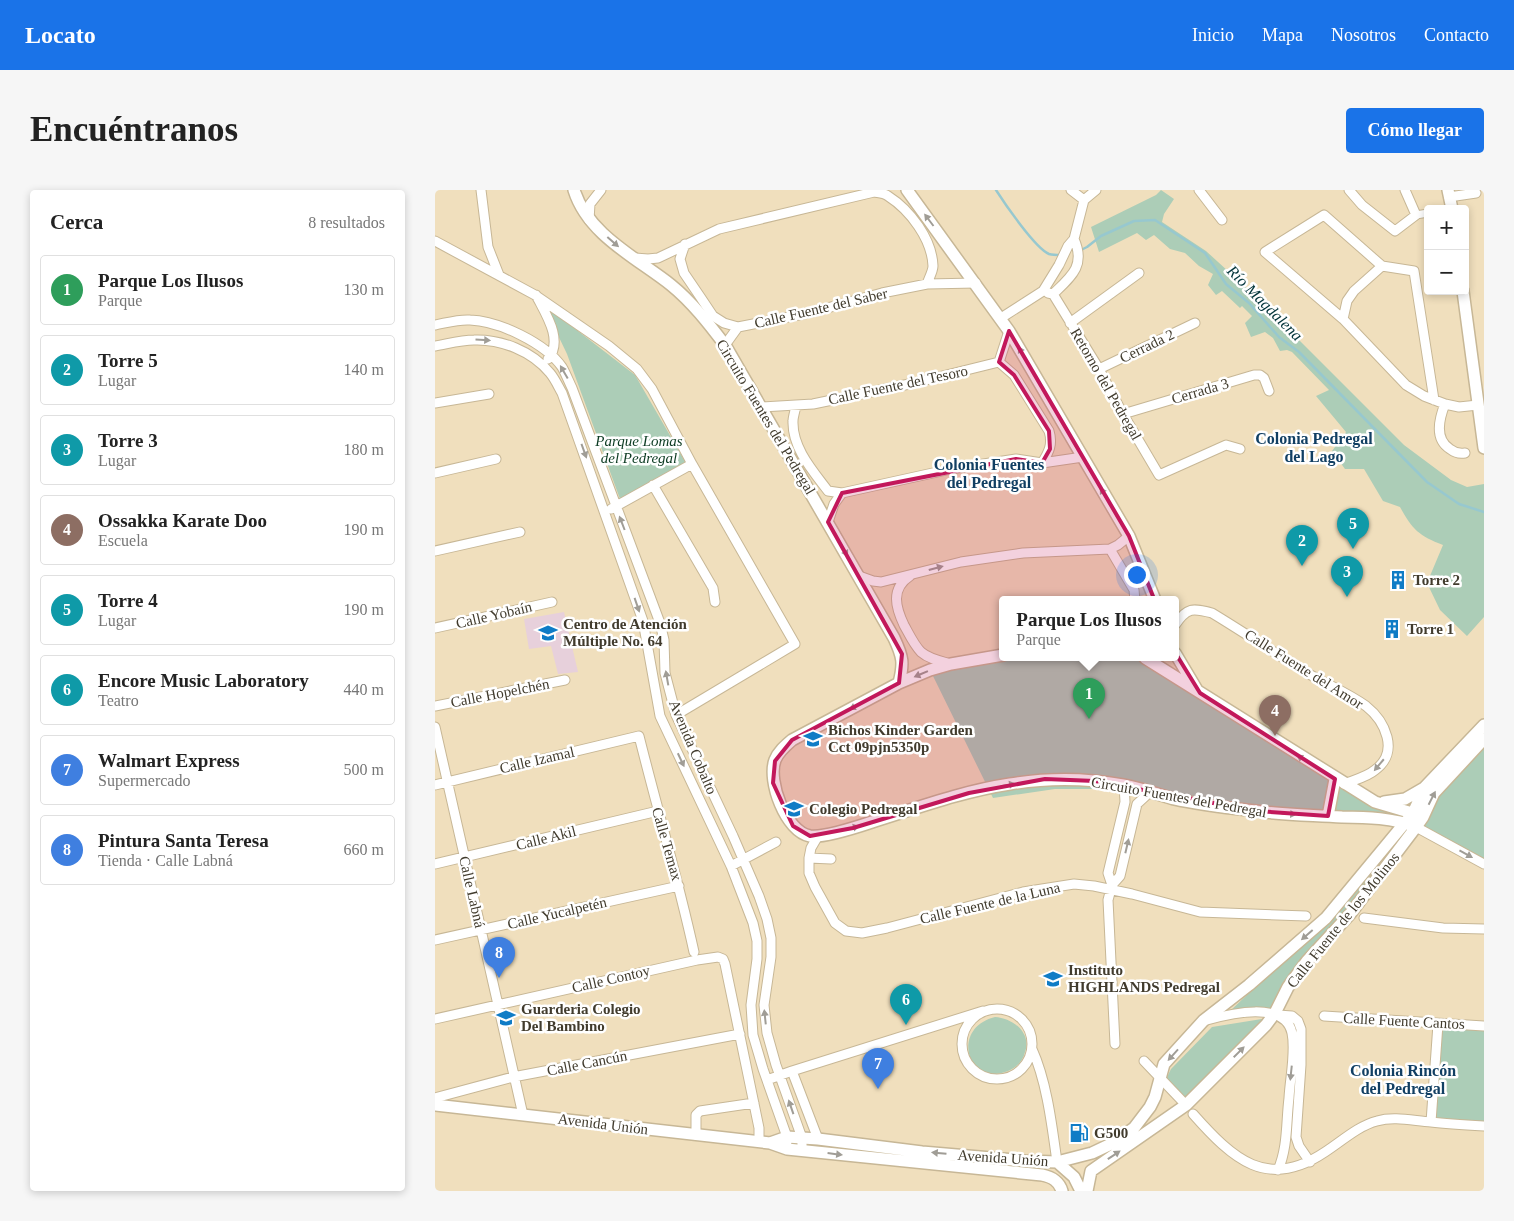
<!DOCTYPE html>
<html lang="es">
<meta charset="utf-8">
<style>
body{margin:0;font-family:Georgia,serif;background:#f6f6f6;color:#222}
.controls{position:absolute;right:15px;top:15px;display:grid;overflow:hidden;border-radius:5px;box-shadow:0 2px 8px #0003}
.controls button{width:45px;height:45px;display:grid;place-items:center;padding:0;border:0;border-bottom:1px solid #e0e0e0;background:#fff;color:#222;font:25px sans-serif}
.you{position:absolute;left:701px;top:384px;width:18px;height:18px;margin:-12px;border:4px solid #fff;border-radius:50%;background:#1a73e8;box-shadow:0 0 0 8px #1a73e833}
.badge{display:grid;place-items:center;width:32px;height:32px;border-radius:50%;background:#1a73e8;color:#fff;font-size:16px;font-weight:700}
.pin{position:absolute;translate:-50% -41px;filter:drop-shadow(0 1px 2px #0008)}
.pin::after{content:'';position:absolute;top:26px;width:18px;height:15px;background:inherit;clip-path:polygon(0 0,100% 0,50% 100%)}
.popup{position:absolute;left:564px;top:406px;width:180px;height:65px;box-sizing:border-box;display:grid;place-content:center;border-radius:5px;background:#fff;filter:drop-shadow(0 1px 4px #0005);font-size:16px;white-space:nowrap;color:#767676}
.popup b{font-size:19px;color:#222}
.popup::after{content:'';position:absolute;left:50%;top:100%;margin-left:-10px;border:10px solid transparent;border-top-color:#fff}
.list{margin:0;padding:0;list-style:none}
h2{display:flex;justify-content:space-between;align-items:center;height:65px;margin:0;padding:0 20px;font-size:21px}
h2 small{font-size:16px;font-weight:400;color:#767676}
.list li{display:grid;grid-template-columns:32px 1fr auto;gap:15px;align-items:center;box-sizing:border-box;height:70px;margin:0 10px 10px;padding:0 10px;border:1px solid #e0e0e0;border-radius:5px}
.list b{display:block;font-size:19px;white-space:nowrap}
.list p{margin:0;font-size:16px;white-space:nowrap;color:#767676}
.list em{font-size:16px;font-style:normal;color:#767676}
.map{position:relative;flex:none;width:1049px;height:1001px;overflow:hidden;border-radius:5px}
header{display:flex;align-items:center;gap:30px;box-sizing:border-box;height:70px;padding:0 25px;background:#1a73e8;color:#fff}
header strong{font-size:24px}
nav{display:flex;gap:28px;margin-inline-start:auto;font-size:18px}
.intro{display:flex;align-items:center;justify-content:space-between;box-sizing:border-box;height:120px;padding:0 30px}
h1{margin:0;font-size:35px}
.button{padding:12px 22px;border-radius:5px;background:#1a73e8;color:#fff;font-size:18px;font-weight:700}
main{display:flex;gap:30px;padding:0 30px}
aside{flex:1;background:#fff;border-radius:5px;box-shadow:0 2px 8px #0003}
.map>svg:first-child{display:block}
</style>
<header>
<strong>Locato</strong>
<nav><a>Inicio</a><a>Mapa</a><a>Nosotros</a><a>Contacto</a></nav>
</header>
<div class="intro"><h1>Encuéntranos</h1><a class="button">Cómo llegar</a></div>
<main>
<aside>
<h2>Cerca<small>8 resultados</small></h2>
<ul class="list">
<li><span class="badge" style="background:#2e9e5b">1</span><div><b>Parque Los Ilusos</b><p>Parque</p></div><em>130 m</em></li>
<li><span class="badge" style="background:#0f9aa8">2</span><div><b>Torre 5</b><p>Lugar</p></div><em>140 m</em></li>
<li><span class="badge" style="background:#0f9aa8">3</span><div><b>Torre 3</b><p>Lugar</p></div><em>180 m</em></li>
<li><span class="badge" style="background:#8d6e63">4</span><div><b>Ossakka Karate Doo</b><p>Escuela</p></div><em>190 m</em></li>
<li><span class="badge" style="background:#0f9aa8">5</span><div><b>Torre 4</b><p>Lugar</p></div><em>190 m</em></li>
<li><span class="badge" style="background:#0f9aa8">6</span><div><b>Encore Music Laboratory</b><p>Teatro</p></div><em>440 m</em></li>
<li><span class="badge" style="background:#3f7fe0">7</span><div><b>Walmart Express</b><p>Supermercado</p></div><em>500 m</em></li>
<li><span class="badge" style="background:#3f7fe0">8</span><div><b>Pintura Santa Teresa</b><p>Tienda · Calle Labná</p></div><em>660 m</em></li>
</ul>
</aside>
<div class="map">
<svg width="1049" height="1001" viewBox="0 0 1049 1001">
<rect width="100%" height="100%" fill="#f0dfbd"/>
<path fill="#e7d0db" d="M129 422 143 482 123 484 116 456 94 459 89 429Z"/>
<path fill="#accdb7" d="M726 0 739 9 729 24 727 32 771 61 817 103 969 255 1016 290 1032 297 1049 294V427L1032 446 1005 420 992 393 1008 355C984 346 977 339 965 317L948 311 929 279H910L897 261 911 242 881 206 894 200 857 162 852 160 845 161 838 148 830 142 816 147 810 133 817 126 807 116 805 118 787 101 781 105 773 95 778 84 764 76 750 63 735 59 719 45 711 50 702 43 664 62 656 37 721 5Z
M108 114 200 185 251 273 185 309 132 164Z
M568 468H709L900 589 978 623 970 632 893 626 686 599H620L558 608 498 486 518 478Z
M1049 556V671L985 637 1002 604Z
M969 637 974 641 838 818 795 821 850 769Z
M560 827C577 828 597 842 590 862 588 871 581 878 573 881 532 898 515 838 560 827Z
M833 828 753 913 731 889 736 879 777 837Z
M1006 836 1049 839V934L999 930Z"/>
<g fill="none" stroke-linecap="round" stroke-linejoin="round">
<path stroke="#97c8cf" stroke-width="2.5" d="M561 0C570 14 600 58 614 64 618 65 623 65 626 65
M646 60 652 57 666 46 699 31 720 30 770 63 791 94 814 113 844 147 864 162 992 292 1024 314 1049 322"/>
<g stroke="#c7b796" stroke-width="9">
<path id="pedestrian" d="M981 25 993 23"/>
</g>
<g stroke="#c7b796" stroke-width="11">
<path id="minor" d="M46 0 53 57 64 85
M636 0 649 10
M764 0 787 30
M914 0 927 15 960 41 981 25 970 0
M439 2C444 3 449 3 453 6 475 20 497 49 498 76 498 81 494 88 492 94
M1014 7 1041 3
M154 30 155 14 166 0
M0 51 100 105 174 156 202 179 217 199 257 274 360 454 241 525
M250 54 245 69 249 83 266 108 278 126 289 133 303 137 374 123 447 103 492 94 541 93
M200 68 213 69 223 68 284 39 439 2 440 0
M613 103 618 104C636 87 651 76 639 49
M618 104 664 179 688 224 724 285 791 255 805 259
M101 105C110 123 129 150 113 169
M566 128 608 101 624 75 633 56 639 49 649 10 661 0
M908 129 912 111 919 101 947 76
M635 133 704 83
M0 135C11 133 24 129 35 130 64 131 110 153 127 177 131 184 134 192 137 198L225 433 229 450 230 483 241 525 298 646 324 706 332 729 336 748V767L329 815 332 843 341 875 367 948V960
M290 155 303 137
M0 156C12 154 26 150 39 150 66 149 97 161 115 183 120 189 123 196 127 203L208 431 225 526 296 676 318 733 322 751V769L316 815 318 845 328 879 352 947V952
M564 172 574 141
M664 179 760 133
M999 210 979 81 947 76 889 25 830 62 908 129 971 195 989 206 1010 214 1024 217 1043 215
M0 213 54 204
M1010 214C1004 229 999 249 1015 259 1020 263 1024 264 1030 263
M361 216C360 221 358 227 358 231 357 258 378 281 393 301L407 303
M326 217 378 214 479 193 564 172 579 185 614 241C618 254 614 262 607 273
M688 224 819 185H825L829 188 834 201
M0 283 61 269
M218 295 278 398 280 412
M176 319 257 274
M393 332 399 314 407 303 516 279 581 269 607 273 648 267
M675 359 699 400 700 410
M0 361 85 342
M424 386 438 391 446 392 526 372 588 363 675 359 683 355 694 346
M475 386C455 399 461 418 469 435 474 444 479 455 486 462 494 469 505 471 516 474
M740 435C752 417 758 418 777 423 810 443 841 464 874 484 893 495 913 503 931 516 950 531 965 562 940 580 932 587 919 590 909 594
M0 438 117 412
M0 516 130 490
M0 537 88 925
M0 595 204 546C222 618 243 689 259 762
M981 637 1049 674
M383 646 376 658 374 668V683L380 697 400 733 411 741 427 743 452 738 588 702 639 694 659 696 697 704 765 722 871 726
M374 668 396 669
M0 674 223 621
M296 676 341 652
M677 695 673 683 690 612 689 595
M929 728 1008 738 1049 739
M0 750 244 696
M527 854a35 35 0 1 1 70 0a35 35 0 1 1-70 0Z
M843 825 857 826 863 831 866 839V875L861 947 864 956 875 972
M889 826 1049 836
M0 829 262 770 283 767 288 769 290 774 324 938V952
M772 830C794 824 850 810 857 843 861 862 855 888 854 908 851 932 853 957 843 980
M680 854 673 710 677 695 685 686 702 614 715 602
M597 859C612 892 617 936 622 972
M709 871 751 915
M357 881 383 949
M332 890 357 881 548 821
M0 908 78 887 305 844
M758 924C798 969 832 1001 890 962 907 951 923 936 942 931 959 926 979 931 996 932 1013 934 1031 935 1049 936
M996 932 1003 834
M261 945V925L265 921 319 913"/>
</g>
<g stroke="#c7b796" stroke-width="14">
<path id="tertiary" d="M139 0C153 45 202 68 236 95 257 112 274 134 290 155L459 448C468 467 469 473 464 493
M472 0 574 141 694 346 720 410
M1013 0 1017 19
M1028 101 1049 258
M740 463 762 500
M568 465 516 474 495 480 464 493 357 550C350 556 343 562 340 570 332 591 351 642 375 646 389 648 422 637 437 632 482 618 528 601 575 594 612 588 651 588 688 595 705 598 722 604 739 609 765 615 794 618 821 621 849 625 878 625 907 627 932 627 958 628 981 637
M710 468 940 612 984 625
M949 612 970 609 989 598
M893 626 900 589
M0 915 335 953 352 959 607 985C617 987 624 991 627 1001
M335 953 352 947 383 949 487 962 590 971 622 972 657 963 676 954 699 938 715 917 720 907 729 874 769 830 814 795 891 728 978 623 990 597 1049 535
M622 972 639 987 646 1001
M652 1001 656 981 751 915 831 835 840 823 853 797 872 771 915 724 981 637 988 627 999 603 1049 549"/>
</g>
<use href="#pedestrian" stroke="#fff" stroke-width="7"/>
<use href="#minor" stroke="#fff" stroke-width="9"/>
<use href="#tertiary" stroke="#fff" stroke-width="11"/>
</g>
<defs><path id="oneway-solid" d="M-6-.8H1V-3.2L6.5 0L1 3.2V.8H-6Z" transform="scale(1.25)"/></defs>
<g fill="#a09d96">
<use href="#oneway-solid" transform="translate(494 30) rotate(-127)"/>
<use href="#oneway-solid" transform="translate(178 52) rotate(41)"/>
<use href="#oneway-solid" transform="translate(48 150) rotate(3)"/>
<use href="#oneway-solid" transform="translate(587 163) rotate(-120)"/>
<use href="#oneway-solid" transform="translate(129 182) rotate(-120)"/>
<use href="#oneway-solid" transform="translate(149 261) rotate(70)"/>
<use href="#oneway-solid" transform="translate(669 304) rotate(-121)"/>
<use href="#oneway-solid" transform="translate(187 333) rotate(-111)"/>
<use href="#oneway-solid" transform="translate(409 360) rotate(60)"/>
<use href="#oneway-solid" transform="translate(501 378) rotate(-15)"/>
<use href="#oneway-solid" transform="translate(202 415) rotate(71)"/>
<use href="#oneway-solid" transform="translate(486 484) rotate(157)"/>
<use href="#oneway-solid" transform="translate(232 488) rotate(-100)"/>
<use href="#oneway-solid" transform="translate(421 516) rotate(152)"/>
<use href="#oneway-solid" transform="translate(868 569) rotate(-148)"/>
<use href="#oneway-solid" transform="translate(246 570) rotate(65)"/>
<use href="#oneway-solid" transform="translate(944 575) rotate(130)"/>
<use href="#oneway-solid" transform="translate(573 595) rotate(-10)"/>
<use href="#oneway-solid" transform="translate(997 608) rotate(-63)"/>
<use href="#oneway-solid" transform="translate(854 624) rotate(4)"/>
<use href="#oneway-solid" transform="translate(417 638) rotate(-15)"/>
<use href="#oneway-solid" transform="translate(692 656) rotate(-77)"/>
<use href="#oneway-solid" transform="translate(1031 664) rotate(29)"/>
<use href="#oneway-solid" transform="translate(872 745) rotate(139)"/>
<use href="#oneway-solid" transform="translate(330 827) rotate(-96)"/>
<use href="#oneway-solid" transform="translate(804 862) rotate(-45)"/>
<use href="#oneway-solid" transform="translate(738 865) rotate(132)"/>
<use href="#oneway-solid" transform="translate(856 883) rotate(96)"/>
<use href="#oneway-solid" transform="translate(356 917) rotate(-109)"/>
<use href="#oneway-solid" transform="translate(504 963) rotate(-175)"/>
<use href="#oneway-solid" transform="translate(400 964) rotate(7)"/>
<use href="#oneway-solid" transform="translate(679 965) rotate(-34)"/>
</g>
<path fill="#c2185b" fill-opacity="0.2" stroke="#c2185b" stroke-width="4" stroke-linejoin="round" d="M574 141 694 346 741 464 765 503 900 589 893 626 821 621 660 591 610 589 534 603 418 638 375 646 358 636 338 593 340 571 357 550 464 493 467 464 393 332 407 303 581 269 607 273 615 259 614 241 579 185 564 172Z"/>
<defs>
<g id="building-bare" transform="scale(1.5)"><path d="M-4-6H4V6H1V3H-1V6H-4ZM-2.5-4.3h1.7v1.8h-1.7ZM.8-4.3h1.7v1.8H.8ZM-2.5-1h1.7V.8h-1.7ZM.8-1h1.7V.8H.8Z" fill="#0f7cc6" stroke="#fff" stroke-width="2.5" paint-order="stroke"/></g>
<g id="school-bare" transform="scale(1.5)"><path d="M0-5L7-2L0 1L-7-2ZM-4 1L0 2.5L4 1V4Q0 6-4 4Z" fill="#0f7cc6" stroke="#fff" stroke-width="2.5" paint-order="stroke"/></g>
<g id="fuel-bare" transform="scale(1.5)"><path d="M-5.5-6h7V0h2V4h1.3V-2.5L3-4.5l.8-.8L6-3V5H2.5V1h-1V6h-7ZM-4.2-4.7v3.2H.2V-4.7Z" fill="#0f7cc6" stroke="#fff" stroke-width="2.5" paint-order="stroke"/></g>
</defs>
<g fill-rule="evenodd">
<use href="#building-bare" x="963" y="390"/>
<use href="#building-bare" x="957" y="439"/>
<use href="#school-bare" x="113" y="443"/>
<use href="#school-bare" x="378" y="549"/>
<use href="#school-bare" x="359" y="619"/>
<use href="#school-bare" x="618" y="789"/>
<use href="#school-bare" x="71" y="828"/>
<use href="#fuel-bare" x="644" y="943"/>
</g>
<g text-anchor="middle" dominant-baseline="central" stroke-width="5" stroke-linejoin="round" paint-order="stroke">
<g font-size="15" fill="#413b2d" stroke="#fff">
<text transform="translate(386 118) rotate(-13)">Calle Fuente del Saber</text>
<text transform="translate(712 156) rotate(-26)">Cerrada 2</text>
<text transform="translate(671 194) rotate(60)">Retorno del Pedregal</text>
<text transform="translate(463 195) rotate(-12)">Calle Fuente del Tesoro</text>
<text transform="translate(765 201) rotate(-16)">Cerrada 3</text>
<text transform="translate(331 227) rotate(59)">Circuito Fuentes del Pedregal</text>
<text transform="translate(59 425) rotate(-13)">Calle Yobaín</text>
<text transform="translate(869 479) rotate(32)">Calle Fuente del Amor</text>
<text transform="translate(65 503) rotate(-11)">Calle Hopelchén</text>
<text transform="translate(258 557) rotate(67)">Avenida Cobalto</text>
<text transform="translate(102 570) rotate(-13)">Calle Izamal</text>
<text transform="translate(744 607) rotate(10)">Circuito Fuentes del Pedregal</text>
<text transform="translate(111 648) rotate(-14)">Calle Akil</text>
<text transform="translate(232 654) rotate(74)">Calle Temax</text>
<text transform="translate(37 702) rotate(77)">Calle Labná</text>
<text transform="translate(555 713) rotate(-13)">Calle Fuente de la Luna</text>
<text transform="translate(122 723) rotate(-13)">Calle Yucalpetén</text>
<text transform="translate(908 730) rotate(-51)">Calle Fuente de los Molinos</text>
<text transform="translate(176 789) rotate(-13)">Calle Contoy</text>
<text transform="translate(969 831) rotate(3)">Calle Fuente Cantos</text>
<text transform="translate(152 873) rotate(-11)">Calle Cancún</text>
<text transform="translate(168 934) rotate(7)">Avenida Unión</text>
<text transform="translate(568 968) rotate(4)">Avenida Unión</text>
</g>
<g font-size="15" font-style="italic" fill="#0c3b22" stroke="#fff">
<text x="204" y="251">Parque Lomas<tspan x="204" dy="17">del Pedregal</tspan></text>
</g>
<g font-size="15" font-weight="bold" fill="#413b2d" stroke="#fff" text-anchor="start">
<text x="978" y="390">Torre 2</text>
<text x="128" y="434">Centro de Atención<tspan x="128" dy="17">Múltiple No. 64</tspan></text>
<text x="972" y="439">Torre 1</text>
<text x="393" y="540">Bichos Kinder Garden<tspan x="393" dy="17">Cct 09pjn5350p</tspan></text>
<text x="374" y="619">Colegio Pedregal</text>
<text x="633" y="780">Instituto<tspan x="633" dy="17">HIGHLANDS Pedregal</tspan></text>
<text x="86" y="819">Guarderia Colegio<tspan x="86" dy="17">Del Bambino</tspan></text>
<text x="659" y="943">G500</text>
</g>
<g font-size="16" font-style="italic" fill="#04353b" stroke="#fff">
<text transform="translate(830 113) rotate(45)">Río Magdalena</text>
</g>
<g font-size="16" font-weight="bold" fill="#113f63" stroke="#fff">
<text x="879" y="248">Colonia Pedregal<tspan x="879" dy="18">del Lago</tspan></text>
<text x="554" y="274">Colonia Fuentes<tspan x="554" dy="18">del Pedregal</tspan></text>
<text x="968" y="880">Colonia Rincón<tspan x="968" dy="18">del Pedregal</tspan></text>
</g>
</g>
</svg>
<div class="controls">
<button>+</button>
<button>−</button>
</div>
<div class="you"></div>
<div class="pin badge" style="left:654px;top:529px;background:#2e9e5b">1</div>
<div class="popup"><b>Parque Los Ilusos</b>Parque</div>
<div class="pin badge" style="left:867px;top:376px;background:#0f9aa8">2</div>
<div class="pin badge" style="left:912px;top:407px;background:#0f9aa8">3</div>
<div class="pin badge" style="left:840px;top:546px;background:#8d6e63">4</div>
<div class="pin badge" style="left:918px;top:359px;background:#0f9aa8">5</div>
<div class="pin badge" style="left:471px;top:835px;background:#0f9aa8">6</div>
<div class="pin badge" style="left:443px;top:899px;background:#3f7fe0">7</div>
<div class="pin badge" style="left:64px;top:788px;background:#3f7fe0">8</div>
</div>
</main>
